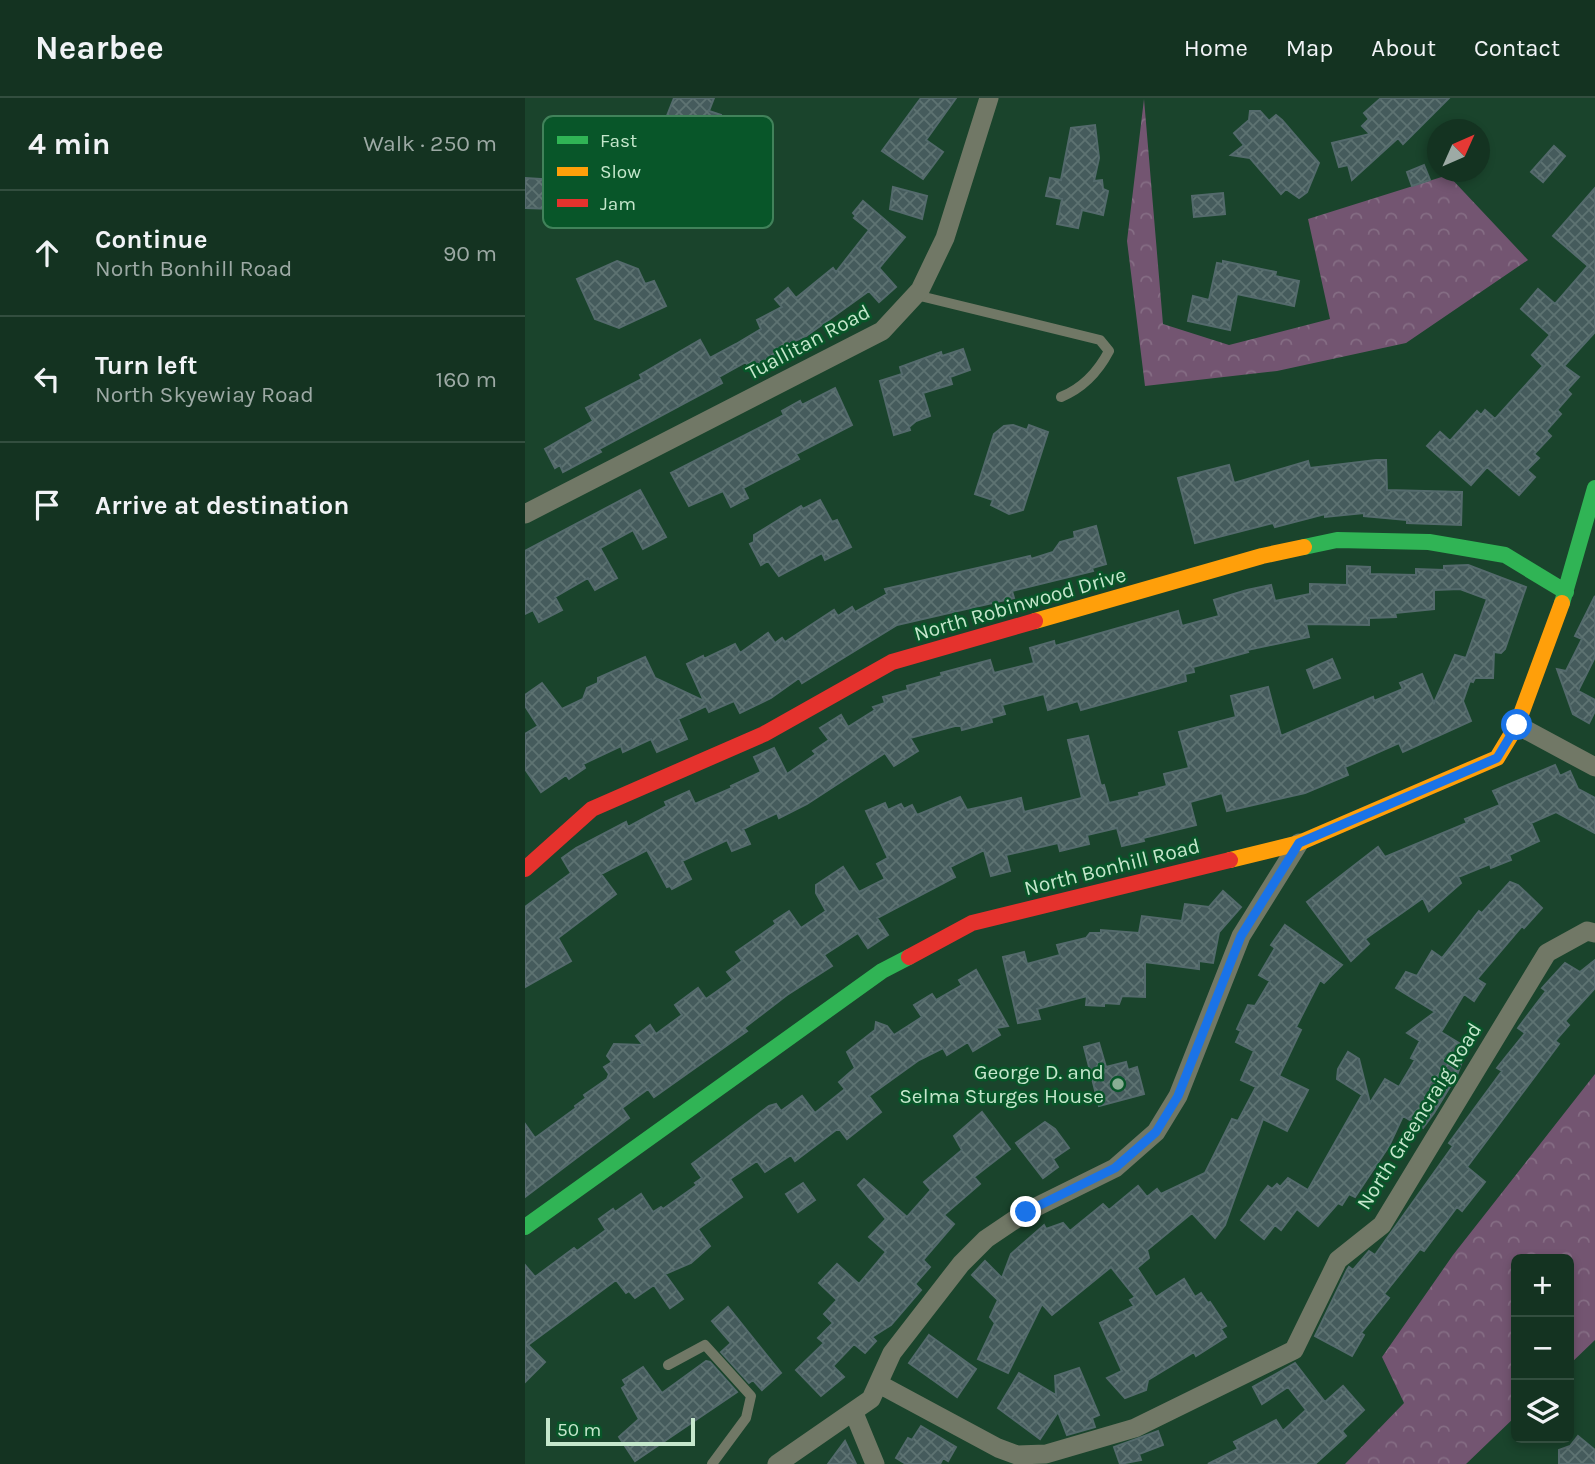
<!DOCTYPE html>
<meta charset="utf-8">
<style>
body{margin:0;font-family:Karla,sans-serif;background:#213f2e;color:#f1f3f6}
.controls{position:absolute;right:21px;bottom:21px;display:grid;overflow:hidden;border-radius:10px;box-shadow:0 4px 10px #0003}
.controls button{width:63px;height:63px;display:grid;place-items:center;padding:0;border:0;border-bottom:2px solid #334e3f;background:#143321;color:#f1f3f6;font:35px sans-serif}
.compass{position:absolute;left:902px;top:21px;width:63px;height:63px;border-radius:50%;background:#143321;box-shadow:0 4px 10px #0003;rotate:45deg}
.scale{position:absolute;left:21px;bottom:18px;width:149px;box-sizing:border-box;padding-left:7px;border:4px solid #c5e7cc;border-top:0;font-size:19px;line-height:24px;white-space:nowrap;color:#c5e7cc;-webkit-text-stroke:5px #085629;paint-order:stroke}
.stop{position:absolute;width:21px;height:21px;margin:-16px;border:5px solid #1a73e8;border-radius:50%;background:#fff}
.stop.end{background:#1a73e8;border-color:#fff;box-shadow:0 2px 7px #0008}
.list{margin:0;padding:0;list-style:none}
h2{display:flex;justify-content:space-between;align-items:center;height:91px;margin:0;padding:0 28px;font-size:30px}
h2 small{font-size:23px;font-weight:400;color:#9daaa5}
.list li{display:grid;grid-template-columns:46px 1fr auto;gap:21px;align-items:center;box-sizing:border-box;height:126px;padding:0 28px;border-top:2px solid #334e3f}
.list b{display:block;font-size:26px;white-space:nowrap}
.list p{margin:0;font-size:23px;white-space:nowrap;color:#9daaa5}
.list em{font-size:23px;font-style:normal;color:#9daaa5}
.icon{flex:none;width:38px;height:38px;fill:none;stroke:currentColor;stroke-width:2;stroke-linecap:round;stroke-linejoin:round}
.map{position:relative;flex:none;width:1070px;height:1366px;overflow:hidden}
header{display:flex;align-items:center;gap:42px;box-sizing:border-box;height:98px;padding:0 35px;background:#143321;border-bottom:2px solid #334e3f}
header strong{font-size:33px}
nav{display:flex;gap:38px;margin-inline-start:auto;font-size:24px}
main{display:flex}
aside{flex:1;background:#143321}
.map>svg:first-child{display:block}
</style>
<header>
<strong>Nearbee</strong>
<nav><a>Home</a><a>Map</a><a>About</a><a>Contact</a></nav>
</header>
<main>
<aside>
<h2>4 min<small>Walk · 250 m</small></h2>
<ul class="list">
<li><svg class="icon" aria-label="ahead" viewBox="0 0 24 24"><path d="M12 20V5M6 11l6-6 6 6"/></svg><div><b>Continue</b><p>North Bonhill Road</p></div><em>90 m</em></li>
<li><svg class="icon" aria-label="left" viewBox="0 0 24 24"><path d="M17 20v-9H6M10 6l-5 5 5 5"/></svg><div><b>Turn left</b><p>North Skyewiay Road</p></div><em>160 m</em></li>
<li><svg class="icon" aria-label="arrive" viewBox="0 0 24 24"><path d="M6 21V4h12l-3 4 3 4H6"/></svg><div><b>Arrive at destination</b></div></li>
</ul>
</aside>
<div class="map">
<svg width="1070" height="1366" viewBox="0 0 1070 1366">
<defs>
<pattern id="forest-crowns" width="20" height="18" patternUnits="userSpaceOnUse" patternTransform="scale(1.75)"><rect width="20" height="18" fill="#735571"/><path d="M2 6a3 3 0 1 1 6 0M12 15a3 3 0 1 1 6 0" fill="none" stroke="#856d84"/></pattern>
<pattern id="building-cross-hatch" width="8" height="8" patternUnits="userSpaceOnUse" patternTransform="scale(1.75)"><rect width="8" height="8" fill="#455b5c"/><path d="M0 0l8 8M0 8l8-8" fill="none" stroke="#5e7372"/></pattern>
</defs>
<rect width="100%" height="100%" fill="#1a442c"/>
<path fill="url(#forest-crowns)" d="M621 0 619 1 638 226 704 247 805 221 783 121 923 77 1003 162 881 245 752 273 620 288 602 143 619 1Z
M1070 976V1242L1044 1267V1161H991V1318L941 1366H820L879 1305 857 1259 928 1157Z"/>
<path fill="url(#building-cross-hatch)" stroke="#546a6c" stroke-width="2" d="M149 0H189L184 13 196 17 194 29 200 32 195 45 200 46 188 105 165 101 171 57 134 38Z
M396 0H431L401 42 418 54 398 81 357 53Z
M856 0H924L878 46 873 40 827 82 823 67 814 69 807 45 845 36 837 28 844 21 839 15Z
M725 13H735L744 23 751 17 757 22 794 65 782 94 774 100 761 91 756 96 725 60 706 57 719 47 709 35 724 22Z
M570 27 574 60 569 83 577 82 578 91 583 93 578 117 557 112 553 130 532 126 537 101 521 98 525 80 536 82 546 30Z
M1029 48 1040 58 1018 84 1006 74Z
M899 67 905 82 887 88 882 74Z
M0 80 31 82 29 111 0 110Z
M368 89 402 98 397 121 365 111Z
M1070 90V234L1039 268 1054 279 1042 292 1046 296 1032 312 1036 316 1021 333 1026 338 1009 356 1014 360 1002 372 1010 379 994 397 962 369 946 387 902 348 915 334 925 343 952 313 956 317 960 312 970 321 1018 268 1007 257 1025 237 996 211 1013 191 1030 206 1063 168 1028 138Z
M698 95 700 116 669 119 667 98Z
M338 103 380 139 354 170 371 189 354 204 344 193 281 238 251 251 253 255 224 270 221 264 194 279 197 285 74 351 76 354 38 374 35 367 30 370 20 351 68 323 61 310 117 281 115 277 175 242 185 260 211 246 236 231 232 222 257 209 250 201 263 190 271 200 308 170 311 174 344 132 329 120 331 118 328 115Z
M92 163 113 171 120 186 129 183 141 208 94 230 70 221 52 181Z
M698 163 751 174 750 178 774 183 769 208 712 196 705 232 663 223 668 198 684 202 692 165 698 166Z
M438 251 445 272 425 279 427 286 398 295 405 318 391 323 384 329 385 332 369 337 355 283 377 276 375 269 416 254 417 258Z
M310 290 327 327 271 356 274 361 218 390 223 400 206 409 198 393 164 408 146 375 259 317 257 313 275 303 277 307Z
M488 327 502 332 504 327 523 334 498 412 484 416 466 407 468 402 450 396 469 336 479 328Z
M851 362H861L862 392 937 394 936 427 882 425V422L839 418V415L800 419V416L750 429 748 425 670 445 653 380 704 367 709 385 783 363 785 370Z
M115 392 141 439 118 451 108 432 75 450 92 480 70 492 63 480 30 499 37 512 14 524 8 512 0 516V453Z
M295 402 307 424 312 422 326 449 300 462 297 455 254 478 243 463 236 467 225 446 229 444V437L276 408 278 411Z
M571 428 581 466 567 470 568 473 487 493 489 500 372 527 277 585 274 580 246 600 215 615 209 603 184 614 181 608 153 621 162 641 132 654 126 641 98 654 96 648 58 666 60 670 44 681 41 677 16 694 0 671V636L13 628 0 608V597L17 585 37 611 58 601 62 590 73 585V580L120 559 130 580 179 603 162 566 178 558 179 561 210 546 215 555 243 535 250 545 257 540 260 544 309 512 313 518 327 509 330 514 362 496 360 491 505 458 506 461 528 454 535 444 550 440 549 434Z
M943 467 1001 489 980 551 976 555 969 554 968 580H950L948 584 945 583 938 603 946 623 878 654 874 645 820 669 823 677 780 695 702 713 697 695 665 704 671 727 618 740 619 743 597 748 592 730 562 737 564 746 535 753 533 745 481 757 485 773 466 778 459 752 425 769 430 779 352 820 363 837 343 850 333 835 299 857 307 868 262 897 219 930 222 933 129 999 123 991 97 1010 104 1020 0 1099V1026L10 1040 51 1010 50 1008 61 1000 59 997 82 981 84 976 79 969 87 964 82 958 89 946 118 947 111 938 125 927 131 936 157 917 150 907 173 890 181 901 208 882 202 874 217 863 211 854 251 826 249 823 264 813 276 830 301 813 291 795V787L318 769 334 794 360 781 352 766 363 760 341 713 360 705 363 712 376 706 379 711 387 707 392 717 435 699 442 712 496 700 499 714 557 700 543 642 563 638 576 688 579 687 584 705 615 698 614 695 642 688 639 676 664 670 654 634 711 619 706 598 743 589 756 638 848 599 849 603 878 591 875 585 897 576 909 605 930 557 941 560 962 501 935 491 909 492V511L870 515 871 519 844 520V527L781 526 784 539 722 552 723 554 668 569 669 574 660 576 661 583 556 612 553 603 523 612 519 596 477 607 480 616 466 620 467 624 437 632 436 628H430L385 640 393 653 369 668 360 655 282 706 254 720 252 715 218 731 225 746 207 753 202 742 157 763 166 781 147 791 145 788 142 789 122 752 76 776 91 796 33 840 46 863 0 889V809L46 775 37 760 51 750 101 724 103 729 142 708 140 704 164 693 170 706 207 690 206 688 236 674 229 659 249 650 262 676 291 656 288 653 304 642 295 630 316 617 323 629 350 612 348 609 360 605 358 599 383 592 382 588 417 578 416 575 465 562 469 575 509 565 505 550 529 543 530 548 653 513 657 528 694 518 689 502 722 492 746 487 750 503 785 496V486L822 487V468L845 469V476L891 477V471L919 472V468Z
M1070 498V559L1053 593 1070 602V613L1064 625 1048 616 1032 571 1041 573 1057 541 1050 538Z
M807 561 815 580 789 590 782 572Z
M1030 667 1035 678 1045 673 1053 691 1070 700V735L1031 714 1006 725 1014 743 984 757 986 762 966 770 965 766 933 779 936 785 904 813 898 800 840 841 844 846 826 863 782 804 853 749 860 759 942 725 940 721 975 707 968 693Z
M985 784 993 787 1017 810 999 830 997 828 952 881 960 886 949 903 939 896 916 934 942 950 932 977 909 1015 898 1030 878 1018 864 1048 830 1099 824 1096 817 1107 813 1105 793 1128 772 1111 756 1132 750 1127 739 1141 716 1122 743 1088 747 1091 752 1086 755 1089 763 1080 783 1092 837 997 812 981 813 971 823 954 834 961 845 1005 860 981 874 989 890 962 886 960 895 943 882 935 910 914 871 890 881 874 892 878 907 853 917 860 954 813 957 815Z
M698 793 716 809 694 834 688 865 674 863V871L620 864V899L597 898 594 906 579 905V908L561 907 562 898 512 911 515 921 493 925 478 859 499 854 502 866 535 857 532 847 561 840 565 835H576V832L614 835 617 818 657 823 660 806 684 809Z
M760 827 817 867 799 885 795 882 771 929 776 932 754 978 783 992 762 1033 738 1021 700 1127 690 1140 667 1115 622 1152 624 1160 612 1170 631 1199 659 1181 670 1199 676 1195 683 1205 685 1204 701 1228 696 1231 701 1239 671 1258 669 1254 623 1282 621 1292 600 1300 582 1280 597 1273 575 1225 609 1208 605 1202 610 1199 586 1169 527 1217 517 1206 483 1275 453 1261 470 1225 465 1219 473 1202 447 1177 460 1163 477 1180 486 1156 519 1127 521 1131 538 1125 545 1133 578 1106 584 1112 613 1088 622 1099 632 1091 636 1096 680 1075 707 1021 713 1023 731 989 716 982 729 953 711 944 716 933 712 931 723 907 730 908 745 883 734 877 750 850 746 847Z
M1070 862V890L1040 923 1044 927 1030 943 1034 946 942 1069 960 1084 937 1113 932 1109 899 1153 895 1151 859 1196 864 1200 836 1235 839 1237 827 1258 790 1238 822 1172 824 1169 828 1172 844 1153 850 1157 928 1048 924 1045 977 973 972 970 1000 935 993 930 1021 893 1017 890 1040 865 1055 874Z
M451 872 483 928 471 930 475 937 448 953 443 944 422 957 418 950 394 962 344 998 356 1014 322 1041 315 1032H311L270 1063 266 1057 240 1074 232 1063 205 1081 217 1099 173 1131 185 1148 166 1165 140 1176 158 1201 145 1210 129 1187 110 1200 104 1193 101 1195 91 1182 3 1247 20 1264 0 1284V1167L10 1179 49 1150 52 1153 81 1132 74 1121 88 1111 90 1114 116 1096 128 1114 136 1109 138 1111 172 1087 170 1085 177 1080 167 1066 244 1008 251 1006 256 1013 277 998 290 1015 320 991 314 984 330 970 322 954 350 932 351 924 362 928 369 937 397 919 389 907 407 896 411 902 437 887 434 882Z
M574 945 581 969 601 964 603 972 612 969 619 996 574 1008 559 949Z
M457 1014 485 1051 449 1079 455 1086 419 1117 429 1126 398 1162 405 1169 390 1186 396 1192 366 1227 347 1239 351 1243 340 1255 329 1246 308 1268 319 1279 296 1298 271 1272 299 1245 293 1240 308 1225 299 1216 312 1202 294 1185 312 1166 334 1186 361 1154 344 1139 361 1121 333 1087 339 1081 382 1119 406 1092 399 1084 437 1052 429 1038Z
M520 1024 530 1031 544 1050 528 1061 533 1069 518 1080 491 1045Z
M278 1085 290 1102 273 1114 261 1096Z
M203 1209 256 1275 237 1292 228 1282 224 1285 196 1254 206 1245 187 1223Z
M404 1237 451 1271 432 1299 384 1265Z
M181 1263 185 1264 212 1294 110 1363 94 1339 114 1321 97 1290 101 1287 98 1282 118 1269 137 1295Z
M770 1265 800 1304 818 1288 839 1312 817 1333 821 1338 790 1366H683L713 1351 709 1344 751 1322 758 1333 781 1312 763 1289 737 1306 728 1289Z
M554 1270 574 1317 567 1320 570 1329 542 1337 533 1314 515 1341 473 1310 494 1275 531 1297 530 1278Z
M396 1328 431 1349 423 1363 418 1360 415 1366H381L371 1360 383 1340 387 1342Z
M633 1333 638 1347 614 1356 616 1362 595 1366 589 1349Z
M1053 1338 1070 1352V1366H1034V1352L1045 1348Z
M320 1343 331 1366H303Z"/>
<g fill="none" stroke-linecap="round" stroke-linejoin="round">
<path stroke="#717866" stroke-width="10" d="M391 197 575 242 584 253C573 274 558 290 536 299
M143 1267 180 1247 226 1298 221 1320 187 1366"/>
<path stroke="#717866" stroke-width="19" d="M0 416 357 233 395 192 420 140 464 0
M992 627 1070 669
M354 1286 473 1350 492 1357 521 1356 610 1330 769 1252 813 1162 857 1127 1022 855 1062 833 1070 835
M329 1315 350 1366
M252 1366 346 1301 367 1255 436 1166 461 1141 501 1114 590 1070 631 1034 653 998 716 838 774 745"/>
<path stroke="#30b455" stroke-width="16" d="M779 449 812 442 904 444 980 457 1041 494
M1037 505 1070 390
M0 1129 357 873 384 859"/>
<path stroke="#ff9f0a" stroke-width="16" d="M510 523 737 458 779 449
M705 762 774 745 972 660 992 627 1037 505"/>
<path stroke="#e5322d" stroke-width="16" d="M0 771 67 711 239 636 367 564 510 523
M384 859 447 825 705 762"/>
</g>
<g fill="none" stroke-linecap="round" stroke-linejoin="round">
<path stroke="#1a73e8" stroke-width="9" d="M501 1114 590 1070 631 1034 653 998 716 838 774 745 972 660 992 627"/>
</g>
<circle fill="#89ae94" stroke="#085629" stroke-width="2.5" cx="593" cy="986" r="7"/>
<g text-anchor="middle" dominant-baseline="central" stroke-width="5" stroke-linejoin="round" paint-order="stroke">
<g font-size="21" fill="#c5e7cc" stroke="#085629">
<text transform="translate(283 244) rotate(-28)">Tuallitan Road</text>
<text transform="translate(495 506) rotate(-16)">North Robinwood Drive</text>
<text transform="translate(587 769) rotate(-14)">North Bonhill Road</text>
<text transform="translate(894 1018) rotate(-58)">North Greencraig Road</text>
</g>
<g font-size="21" fill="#c5e7cc" stroke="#085629" text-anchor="end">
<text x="579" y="974">George D. and<tspan x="579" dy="24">Selma Sturges House</tspan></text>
</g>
</g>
<rect x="18" y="18" width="230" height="112" rx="10" fill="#085629" stroke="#41825a" stroke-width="2"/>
<rect x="32" y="38" width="31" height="8" fill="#30b455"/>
<rect x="32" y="69" width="31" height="9" fill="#ff9f0a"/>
<rect x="32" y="101" width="31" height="8" fill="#e5322d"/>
<g font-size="19" fill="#c5e7cc">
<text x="75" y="49">Fast</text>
<text x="75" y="80">Slow</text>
<text x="75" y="112">Jam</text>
</g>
</svg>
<div class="controls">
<button>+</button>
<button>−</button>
<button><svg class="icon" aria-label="layers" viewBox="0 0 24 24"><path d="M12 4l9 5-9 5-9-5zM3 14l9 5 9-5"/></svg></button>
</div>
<svg class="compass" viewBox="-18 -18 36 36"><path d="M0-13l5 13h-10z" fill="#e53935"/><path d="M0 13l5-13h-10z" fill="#9daaa5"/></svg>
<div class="scale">50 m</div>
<div class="stop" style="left:992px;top:627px"></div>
<div class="stop end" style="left:501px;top:1114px"></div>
</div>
</main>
